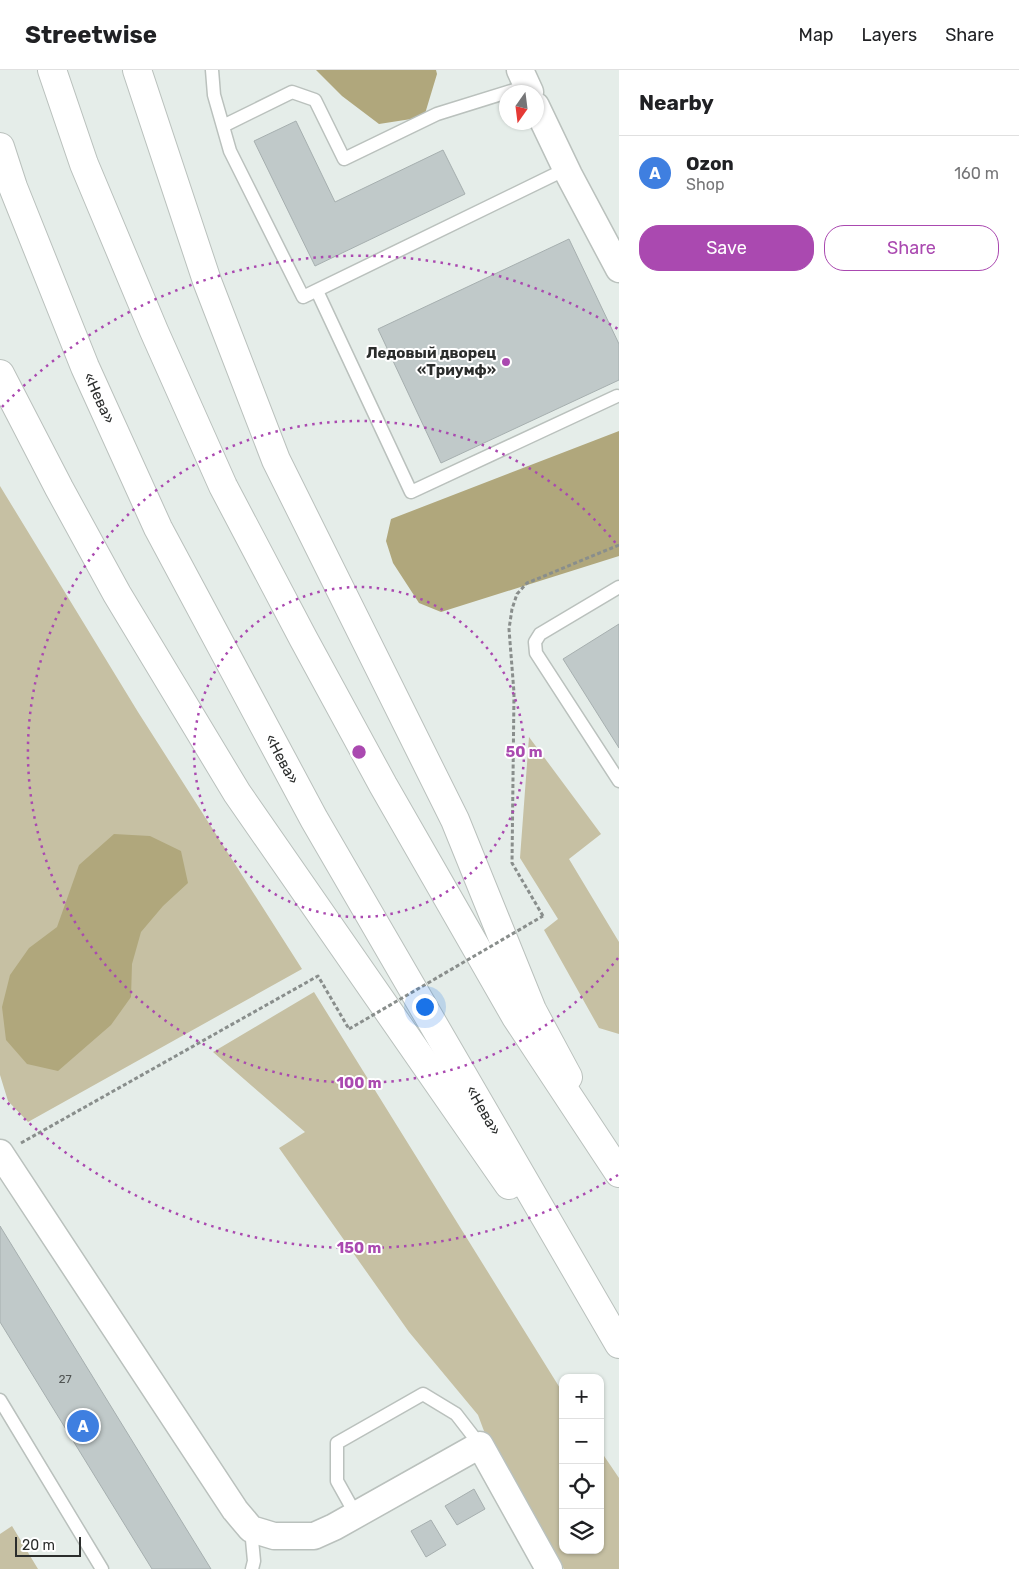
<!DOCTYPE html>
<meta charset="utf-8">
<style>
body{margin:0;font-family:Rubik,sans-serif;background:#f2f2f2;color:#202124}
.controls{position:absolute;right:15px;bottom:15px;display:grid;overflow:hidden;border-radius:10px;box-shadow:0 1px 4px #0004}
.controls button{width:45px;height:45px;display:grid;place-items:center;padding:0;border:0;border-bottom:1px solid #e0e0e0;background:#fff;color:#202124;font:25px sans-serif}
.compass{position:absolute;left:499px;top:15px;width:45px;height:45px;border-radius:50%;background:#fff;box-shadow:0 1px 4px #0004;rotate:194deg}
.scale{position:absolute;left:15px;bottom:12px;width:66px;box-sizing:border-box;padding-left:5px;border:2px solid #2b2d2c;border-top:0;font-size:14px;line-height:18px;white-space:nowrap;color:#2b2d2c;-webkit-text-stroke:4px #fff;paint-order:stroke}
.you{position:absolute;left:424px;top:936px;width:18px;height:18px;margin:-12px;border:4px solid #fff;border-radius:50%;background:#1a73e8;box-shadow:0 0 0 8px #1a73e833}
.badge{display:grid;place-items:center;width:32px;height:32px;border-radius:50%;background:#aa49b0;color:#fff;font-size:16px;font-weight:700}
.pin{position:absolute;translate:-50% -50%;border:2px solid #fff;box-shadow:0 1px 5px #0006}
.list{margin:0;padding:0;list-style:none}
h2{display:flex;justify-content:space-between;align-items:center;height:65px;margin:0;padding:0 20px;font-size:21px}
h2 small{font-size:16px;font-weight:400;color:#757577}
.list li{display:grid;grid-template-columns:32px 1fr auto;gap:15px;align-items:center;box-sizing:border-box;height:75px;padding:0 20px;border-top:1px solid #e0e0e0}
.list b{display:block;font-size:19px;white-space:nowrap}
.list p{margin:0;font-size:16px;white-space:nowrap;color:#757577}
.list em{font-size:16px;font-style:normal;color:#757577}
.actions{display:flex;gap:10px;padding:15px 20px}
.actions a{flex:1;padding:11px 0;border:1px solid #aa49b0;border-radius:20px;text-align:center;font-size:18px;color:#aa49b0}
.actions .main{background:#aa49b0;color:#fff}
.icon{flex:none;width:28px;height:28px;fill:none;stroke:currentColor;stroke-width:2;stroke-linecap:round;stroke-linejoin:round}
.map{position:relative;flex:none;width:619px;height:1499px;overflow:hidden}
header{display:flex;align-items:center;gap:30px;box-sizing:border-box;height:70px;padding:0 25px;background:#fff;border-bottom:1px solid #e0e0e0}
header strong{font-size:24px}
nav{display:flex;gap:28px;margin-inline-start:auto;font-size:18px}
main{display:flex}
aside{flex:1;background:#fff}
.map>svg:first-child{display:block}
</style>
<header>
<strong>Streetwise</strong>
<nav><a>Map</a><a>Layers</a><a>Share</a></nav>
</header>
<main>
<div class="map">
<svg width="619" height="1499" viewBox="0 0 619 1499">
<rect width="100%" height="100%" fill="#e5ede9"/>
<path fill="#c6c0a3" d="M0 416 138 642 302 899 28 1052 8 1031 0 1005Z
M529 667 601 764 569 789 619 872V964L599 958 544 860 558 849 520 788Z
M314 922 563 1323V1480H600V1380L619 1408V1499H564L490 1377 478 1345 409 1262 279 1078 305 1062 213 982Z
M12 1456 38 1499H0V1464Z"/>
<path fill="#b0a77c" d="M316 0H436L437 4 424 47 379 54 342 26Z
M619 361V486L441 542 419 533 393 493 386 471 391 449Z
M114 764 150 766 181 781 188 813 163 836 141 862 132 894 131 927 111 955 58 1001 27 994 6 970 2 937 10 905 29 878 57 857 79 795Z"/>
<path fill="#c0c9c9" stroke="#a6afaf" d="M296 51 335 132 443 80 465 124 315 196 254 71Z
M569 169 619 274V310L441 393 378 259Z
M619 554V678L563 589Z
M0 1156 211 1499H152L0 1252Z
M474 1419 485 1439 457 1455 445 1436Z
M431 1450 446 1475 426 1487 411 1461Z"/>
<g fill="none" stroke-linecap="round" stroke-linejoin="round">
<g stroke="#bac1bd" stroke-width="15">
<path id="lane" d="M212 0 214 25 230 81 303 227 566 99
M223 56 292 22 315 30 344 89 437 44 527 16
M317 221 411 422 617 326
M619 517 540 564 535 572 536 583 619 711
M0 1330 102 1499
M356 1445 337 1411V1373L423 1324 456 1344 480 1375
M251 1459 254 1491 252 1499"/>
</g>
<g stroke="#bac1bd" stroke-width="29">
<path id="street" d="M520 0 530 22
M536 36 569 105 619 199
M0 1083 235 1440 251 1459 274 1466H314L334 1457 480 1375 549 1499"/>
</g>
<g stroke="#bac1bd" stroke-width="30">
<path id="secondary" d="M137 0 207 211 276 390 455 750 532 940 568 1007"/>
</g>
<g stroke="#bac1bd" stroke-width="30">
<g id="highway">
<path d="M52 0 84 94 154 261 223 416 303 568 383 715 516 947 619 1103"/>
<path id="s1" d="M0 77 13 117 85 297 158 458 314 749 619 1274"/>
<path d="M0 304 59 418 117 524 237 723 509 1115"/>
</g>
</g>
<path stroke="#898e8c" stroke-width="3" stroke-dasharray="4 2.5" stroke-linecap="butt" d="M543 846 512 793 514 623 509 559 512 539 517 524 527 513 619 475
M21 1073 318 906 349 959"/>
<use href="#lane" stroke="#fff" stroke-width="12"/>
<use href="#street" stroke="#fff" stroke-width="26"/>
<use href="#secondary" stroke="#fff" stroke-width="28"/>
<use href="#highway" stroke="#fff" stroke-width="28"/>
<path stroke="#898e8c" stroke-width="3" stroke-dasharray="4 2.5" stroke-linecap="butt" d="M349 959 543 846"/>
</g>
<g fill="none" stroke="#aa49b0" stroke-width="2.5" stroke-dasharray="2.5 5">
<circle cx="359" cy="682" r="165"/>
<path d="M618 888A331 331 0 1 1 618 476"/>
<path d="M618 1105A496 496 0 0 1 2 1027M2 337A496 496 0 0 1 618 259"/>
</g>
<circle fill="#aa49b0" stroke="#fff" stroke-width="2" cx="506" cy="292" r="5"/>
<g text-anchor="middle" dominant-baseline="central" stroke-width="4" stroke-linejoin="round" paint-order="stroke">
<g font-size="12" fill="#505453">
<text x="65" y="1309">27</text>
</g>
<g font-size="15" font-weight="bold" fill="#2b2d2c" stroke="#fff" text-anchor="end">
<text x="496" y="283">Ледовый дворец<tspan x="496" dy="17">«Триумф»</tspan></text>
</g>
<g font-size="15" fill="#2b2d2c" stroke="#fff">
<text stroke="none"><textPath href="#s1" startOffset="270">«Нева»</textPath></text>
<text stroke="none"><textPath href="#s1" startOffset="675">«Нева»</textPath></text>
<text stroke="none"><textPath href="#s1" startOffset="1080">«Нева»</textPath></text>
</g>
</g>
<circle cx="359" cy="682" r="8" fill="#aa49b0" stroke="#fff" stroke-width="2.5"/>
<g font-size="15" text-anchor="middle" font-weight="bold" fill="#aa49b0" stroke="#fff" stroke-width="4" stroke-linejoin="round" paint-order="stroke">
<text x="524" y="687">50 m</text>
<text x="359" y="1018">100 m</text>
<text x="359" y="1183">150 m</text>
</g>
</svg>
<div class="controls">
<button>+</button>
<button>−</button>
<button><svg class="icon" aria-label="locate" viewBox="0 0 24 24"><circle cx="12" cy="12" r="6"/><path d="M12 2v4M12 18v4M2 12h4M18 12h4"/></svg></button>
<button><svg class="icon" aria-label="layers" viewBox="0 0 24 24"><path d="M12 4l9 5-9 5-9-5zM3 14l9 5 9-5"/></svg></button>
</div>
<svg class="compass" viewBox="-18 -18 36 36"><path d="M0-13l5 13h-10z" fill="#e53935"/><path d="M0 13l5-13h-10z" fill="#757577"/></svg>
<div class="scale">20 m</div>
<div class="you"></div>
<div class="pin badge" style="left:83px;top:1356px;background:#3f7fe0">A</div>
</div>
<aside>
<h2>Nearby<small></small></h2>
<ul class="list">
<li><span class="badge" style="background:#3f7fe0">A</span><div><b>Ozon</b><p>Shop</p></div><em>160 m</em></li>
</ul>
<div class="actions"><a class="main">Save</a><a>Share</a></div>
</aside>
</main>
